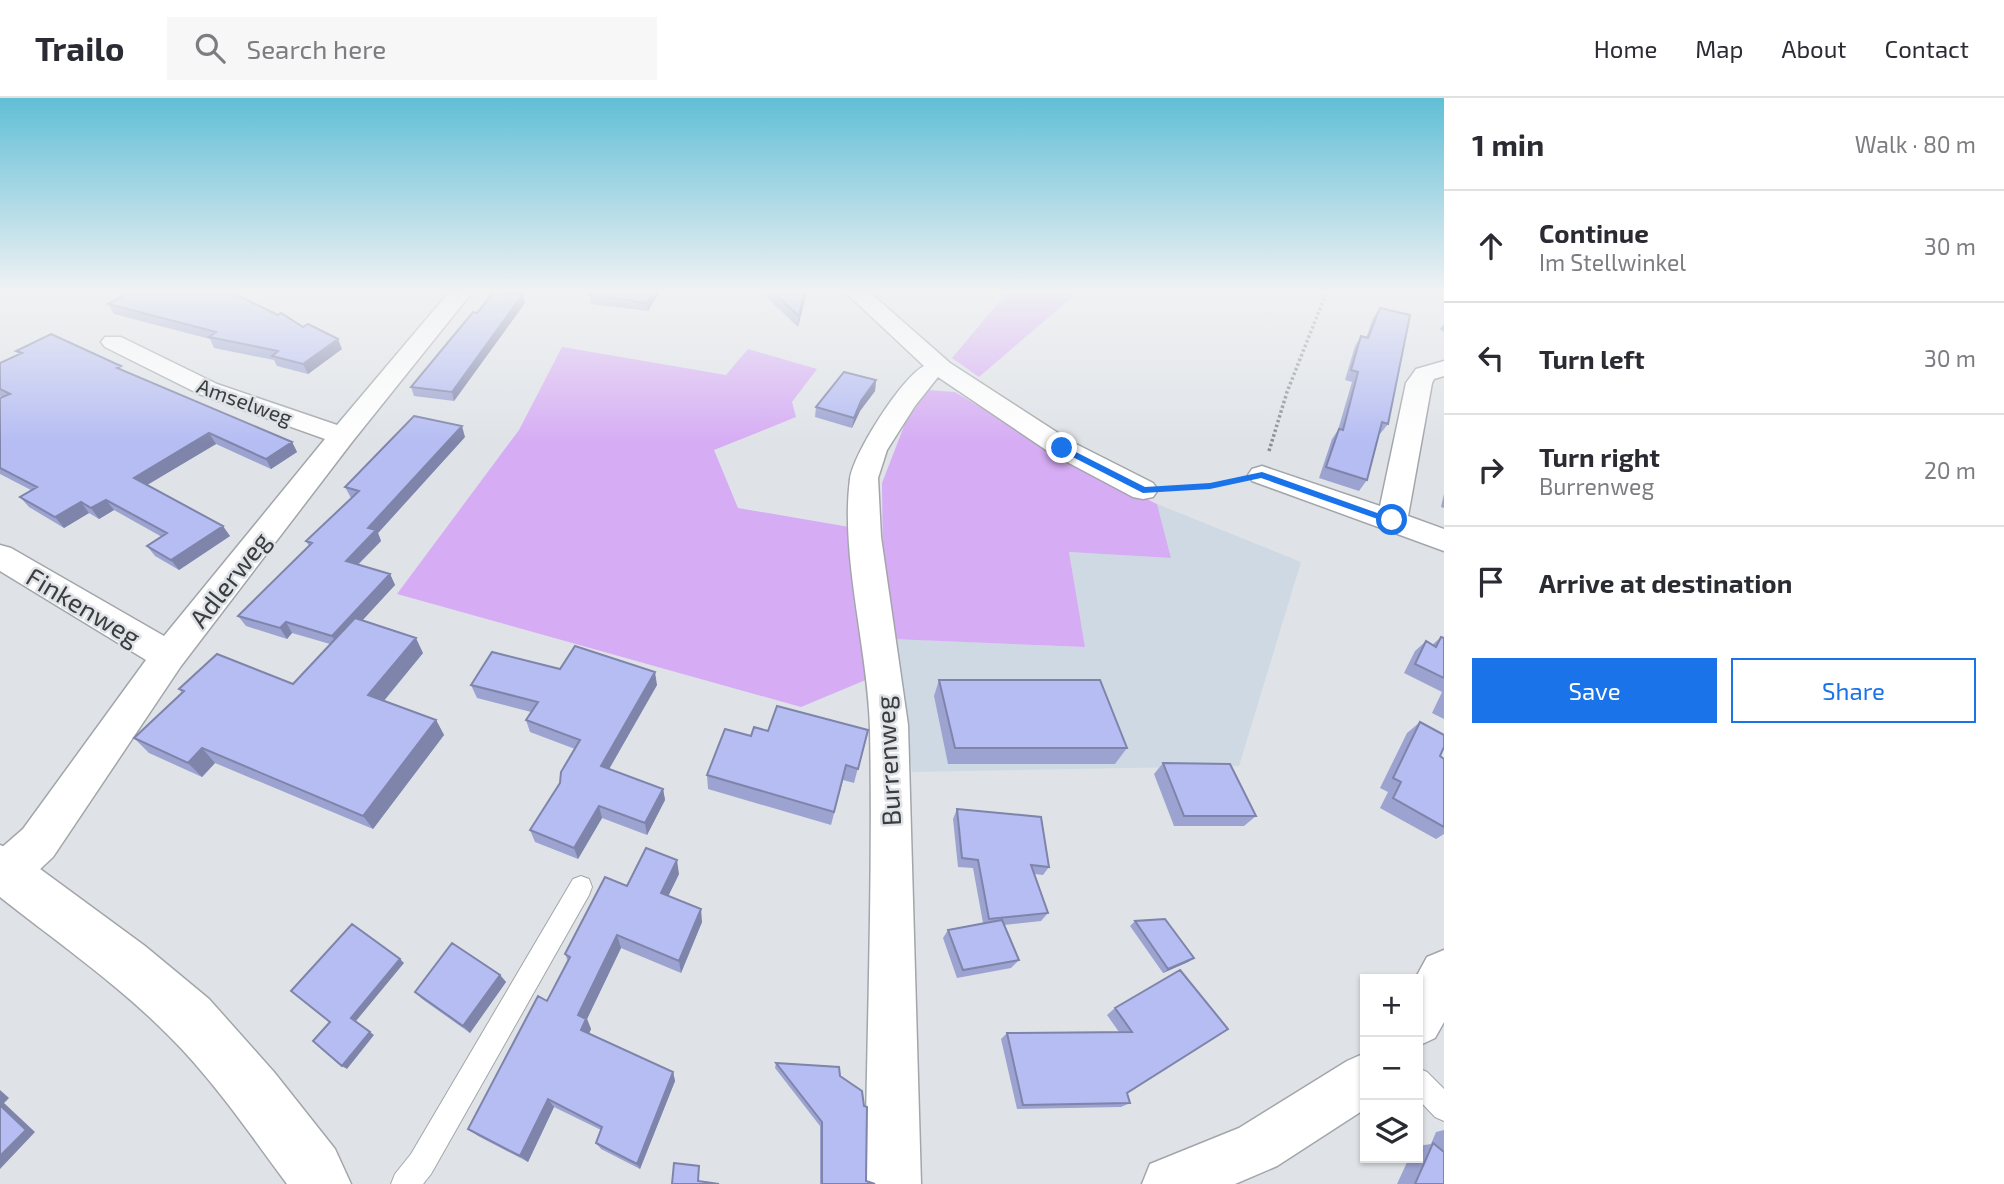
<!DOCTYPE html>
<meta charset="utf-8">
<style>
body{margin:0;font-family:"Exo 2",sans-serif;background:#f7f7f7;color:#2b2b33}
.controls{position:absolute;right:21px;bottom:21px;display:grid;overflow:hidden;border-radius:0px;box-shadow:0 2px 5px #0004}
.controls button{width:63px;height:63px;display:grid;place-items:center;padding:0;border:0;border-bottom:2px solid #e1e1e2;background:#fff;color:#2b2b33;font:35px sans-serif}
.stop{position:absolute;width:21px;height:21px;margin:-16px;border:5px solid #1a73e8;border-radius:50%;background:#fff}
.stop.end{background:#1a73e8;border-color:#fff;box-shadow:0 2px 7px #0008}
.list{margin:0;padding:0;list-style:none}
h2{display:flex;justify-content:space-between;align-items:center;height:91px;margin:0;padding:0 28px;font-size:30px}
h2 small{font-size:23px;font-weight:400;color:#7c7c81}
.list li{display:grid;grid-template-columns:46px 1fr auto;gap:21px;align-items:center;box-sizing:border-box;height:112px;padding:0 28px;border-top:2px solid #e1e1e2}
.list b{display:block;font-size:26px;white-space:nowrap}
.list p{margin:0;font-size:23px;white-space:nowrap;color:#7c7c81}
.list em{font-size:23px;font-style:normal;color:#7c7c81}
.actions{display:flex;gap:14px;padding:21px 28px}
.actions a{flex:1;padding:16px 0;border:2px solid #1a73e8;border-radius:0px;text-align:center;font-size:24px;color:#1a73e8}
.actions .main{background:#1a73e8;color:#fff}
.icon{flex:none;width:38px;height:38px;fill:none;stroke:currentColor;stroke-width:2;stroke-linecap:round;stroke-linejoin:round}
.map{position:relative;flex:none;width:1444px;height:1086px;overflow:hidden}
header{display:flex;align-items:center;gap:42px;box-sizing:border-box;height:98px;padding:0 35px;background:#fff;border-bottom:2px solid #e1e1e2}
header strong{font-size:33px}
nav{display:flex;gap:38px;margin-inline-start:auto;font-size:24px}
.search{width:490px;height:63px;background:#f7f7f7;display:flex;align-items:center;gap:18px;box-sizing:border-box;padding:0 24px;border-radius:0px;color:#7c7c81;font-size:26px}
main{display:flex}
aside{flex:1;background:#fff}
.map>svg:first-child{display:block}
</style>
<header>
<strong>Trailo</strong>
<div class="search"><svg class="icon" aria-label="search" viewBox="0 0 24 24"><circle cx="10" cy="10" r="6"/><path d="M15 15l6 6"/></svg>Search here</div>
<nav><a>Home</a><a>Map</a><a>About</a><a>Contact</a></nav>
</header>
<main>
<div class="map">
<svg width="1444" height="1086" viewBox="0 0 1444 1086">
<rect width="100%" height="100%" fill="#dfe3e7"/>
<path fill="#cfd9e3" d="M1157 406 1301 464 1239 668 912 674 892 541 1085 549 1069 454 1171 460Z"/>
<path fill="#d6acf4" d="M1000 193 1078 194 979 279 952 260 1005 197Z
M562 249 726 277 748 251 817 271 792 304 796 319 714 352 738 410 855 430 868 581 801 609 397 496 519 332Z
M929 292 955 294 1079 368 1157 406 1171 460 1069 454 1085 549 892 541 883 474 882 385 906 323Z"/>
<g fill="none" stroke-linecap="round" stroke-linejoin="round">
<g stroke="#a2a6aa" stroke-width="2">
<path id="lane" d="M581 778 589 781 592 789 589 797 431 1076 423 1086H391L395 1076 411 1056 573 781Z
M1418 970 1427 974 1444 991V1023L1435 1019 1418 1001Z"/>
</g>
<g stroke="#a2a6aa" stroke-width="3">
<path id="street" d="M450 193H473L352 344 181 568 53 759 21 789 6 795 0 793V751L23 731 146 562 0 473V447L11 450 164 538 325 341 199 296 105 249 101 244 105 239H121L217 286 337 327Z
M844 193H868L950 265 1072 344 1153 385 1158 392 1153 399 1143 401 1133 399 1052 356 938 279 915 308 887 352 878 380 881 439 908 627 921 1086H865C867 934 873 781 870 630 868 551 840 458 850 381 853 356 902 279 924 268Z
M1444 263V278L1434 281 1432 285 1408 418 1444 431V453L1252 383 1248 377 1252 371 1262 368 1380 408 1406 285 1416 271Z
M1444 852V924L1435 940 1418 948V881H1415L1427 859Z
M1365 955V1011L1277 1068 1235 1086H1142L1150 1066 1239 1030 1347 963Z"/>
</g>
<g stroke="#a2a6aa" stroke-width="3">
<path id="secondary" d="M0 747 17 754 145 848 209 901 274 974 335 1051 351 1086H287C250 1036 214 983 170 939 119 887 57 844 0 799Z"/>
</g>
<path stroke="#8b8e90" stroke-width="3.5" stroke-dasharray="2.5 2.5" stroke-linecap="butt" d="M1269 353 1287 294 1327 193
M1172 390 1210 388 1236 383"/>
<use href="#lane" fill="#fff" fill-rule="evenodd"/>
<use href="#street" fill="#fff" fill-rule="evenodd"/>
<use href="#secondary" fill="#fff" fill-rule="evenodd"/>
</g>
<path fill="#9ca3d1" d="M660 193 648 213 591 206 590 197Z
M765 193H807L798 229 765 198Z
M523 196 525 205 454 303 414 298 411 289 477 215Z
M108 206 342 251 308 276 277 268 274 262 214 250 210 241 114 216Z
M1380 210 1388 326 1380 336 1379 335 1367 382 1359 393 1319 380 1332 341 1338 332 1352 284 1345 282 1355 248 1361 238 1366 240 1373 220Z
M1444 226V234L1440 231Z
M16 253 124 273 292 344 297 354 271 371 216 346 147 387 230 438 179 472 155 458 147 448 162 439 114 412 99 421 89 415 64 430 29 409 20 399 31 392 0 376V300L2 299 0 298V265L19 256Z
M876 282 875 293 860 313 852 330 815 319 816 309Z
M465 339 378 435 381 443 358 467 390 476 395 487 362 522 423 555 384 603 436 622 444 637 373 731 215 665 202 679 149 655 134 640 182 595 179 591 293 586 330 546 292 535 287 541 246 528 238 518 309 448 306 443 351 400 345 389Z
M1444 396V410L1441 409Z
M1441 539 1444 540V621L1432 615 1442 594 1404 575 1415 553 1426 543 1432 547Z
M560 571 657 587 609 671 663 691 665 702 647 737 602 720 578 761 535 744 530 732 560 685 575 651 530 634 526 622 531 614 477 600 471 587Z
M939 582 1127 650 1115 666H948L934 598Z
M1420 624 1440 658 1444 661V736L1436 741 1380 710 1388 694 1380 690 1407 635Z
M868 632 854 685 843 682 831 727 708 691 707 677 751 638 768 633Z
M1163 665 1256 718 1244 728H1174L1154 676Z
M957 711 1049 769 1043 777 1035 776 1048 815 1041 823 1004 827 1019 862 1011 870 957 880 943 840 948 832 983 825 973 770 958 769 953 721Z
M679 776 668 798 702 824 681 875 621 850 587 921 591 931 589 936 673 974 675 983 640 1071 601 1051 596 1045 601 1032 554 1009 528 1064 478 1038 468 1031 547 903 568 863 565 856 627 788Z
M1135 823 1194 860 1188 864 1163 875 1130 828Z
M1180 872 1127 995 1130 1005 1121 1009 1017 1011 1001 941 1007 935 1119 934 1107 917 1115 910Z
M500 877 506 884 470 935 422 901 415 894Z
M776 965 840 978 866 1083 875 1086H820V1028L775 970Z
M1444 1032V1086H1397L1409 1060H1418V1048L1431 1046 1436 1034Z"/>
<path fill="#7f84aa" d="M654 193H660L648 213 647 205Z
M805 193H807L798 229 799 218Z
M523 196 525 205 454 303 452 294Z
M338 241 342 251 308 276 303 266Z
M876 282 875 293 860 313 852 330 854 320 861 303Z
M462 328 465 339 378 435 381 443 351 473 346 463 368 430Z
M209 335 216 346 142 390 134 380Z
M292 344 297 354 271 371 266 361Z
M106 402 114 412 99 421 91 410Z
M81 404 89 415 64 430 55 419Z
M223 428 230 438 179 472 171 462Z
M390 476 395 487 338 549 332 538Z
M286 524 292 535 287 541 280 530Z
M416 540 423 555 376 612 368 597Z
M655 574 657 587 604 680 601 668Z
M436 622 444 637 373 731 363 718Z
M202 650 215 665 202 679 188 665Z
M663 691 665 702 647 737 645 725Z
M599 708 602 720 578 761 574 750Z
M677 762 679 776 663 809 661 795Z
M701 811 702 824 681 875 679 863Z
M617 837 621 850 587 921 591 931 586 942 581 932 578 917Z
M1194 860 1188 864 1163 875 1168 871Z
M400 861 404 865 356 923 351 920Z
M500 877 506 884 470 935 463 928Z
M370 934 374 937 347 971 342 968Z
M673 974 675 983 640 1071 637 1066Z
M0 992 9 1000 4 1005 35 1034 0 1071Z
M548 1001 554 1009 528 1064 520 1058Z"/>
<path fill="#b5bdf3" stroke="#7f84aa" stroke-width="2" d="M132 193H228L278 217 281 215 303 229 308 226 338 241 303 266 272 258 278 253 209 239 216 234 108 206Z
M593 193H654L647 205 590 197Z
M772 193H805L799 218Z
M494 194 523 196 452 294 411 289 473 214 477 215Z
M1380 210 1410 217 1388 326 1382 324 1367 382 1326 369 1339 331 1343 332 1358 274 1351 272 1361 238 1368 240Z
M51 236 121 268 117 270 292 344 266 361 209 335 134 380 223 428 171 462 147 448 167 435 106 402 91 410 81 404 55 419 20 399 37 389 0 370V300L10 296 0 291V265L22 255 16 253Z
M844 274 876 282 861 303 854 320 816 309Z
M414 318 462 328 368 430 376 432 346 463 390 476 332 538 286 524 280 530 238 518 312 445 306 443 359 393 345 389Z
M355 520 416 540 368 597 436 622 363 718 202 650 188 665 134 640 184 593 179 591 217 556 293 586Z
M1441 539 1444 540V580L1415 566 1426 543 1436 549Z
M575 548 655 574 601 668 663 691 645 725 599 708 574 750 530 732 560 685 561 674 580 642 526 622 538 604 471 587 492 554 560 571Z
M939 582H1100L1127 650H955Z
M777 608 868 632 858 671 846 667 834 714 707 677 725 631 751 638 754 629 768 633Z
M1420 624 1444 637V649L1440 658 1444 661V729L1393 700 1401 684 1393 680Z
M1163 665 1230 666 1256 718H1184Z
M957 711 1041 719 1049 769 1031 767 1048 815 989 821 978 762 962 760Z
M646 750 677 762 661 795 701 811 679 863 617 837 578 917 586 921 581 932 673 974 637 1066 596 1045 602 1029 548 1001 520 1058 468 1031 538 898 547 903 570 859 565 856 605 779 627 788Z
M1165 821 1194 860 1168 871 1135 823Z
M1002 822 1019 862 963 872 948 832Z
M352 826 400 861 351 920 370 934 342 968 313 943 330 924 291 893Z
M452 845 500 877 463 928 415 894Z
M1180 872 1228 931 1127 995 1130 1005 1023 1007 1007 935 1132 934 1115 910Z
M776 965 839 969 840 978 862 993 864 1008 867 1009 866 1083 875 1086H822V1024Z
M0 1007 26 1032 0 1058Z
M1433 1045 1444 1054V1086H1415Z
M674 1065 699 1068 698 1083 719 1086H672Z"/>
<linearGradient id="sky" x2="0" y2="1"><stop stop-color="#61bfd6"/><stop offset="0.56" stop-color="#f1f2f4"/><stop offset="1" stop-color="#f1f2f4" stop-opacity="0"/></linearGradient>
<rect width="1444" height="345" fill="url(#sky)"/>
<path fill="#1a73e8" d="M1062 347 1145 389 1210 385 1262 374 1397 422 1389 425 1261 380 1210 391 1143 395 1059 352 1057 350Z"/>
<g text-anchor="middle" dominant-baseline="central" stroke-width="5" stroke-linejoin="round" paint-order="stroke">
<g font-size="21" fill="#3a3c3d" stroke="#dfe3e7">
<text transform="translate(245 303) rotate(20)">Amselweg</text>
</g>
<g font-size="26" fill="#3a3c3d" stroke="#dfe3e7">
<text transform="translate(229 481) rotate(-52)">Adlerweg</text>
<text transform="translate(84 508) rotate(31)">Finkenweg</text>
<text transform="translate(887 663) rotate(-93)">Burrenweg</text>
</g>
</g>
</svg>
<div class="controls">
<button>+</button>
<button>−</button>
<button><svg class="icon" aria-label="layers" viewBox="0 0 24 24"><path d="M12 4l9 5-9 5-9-5zM3 14l9 5 9-5"/></svg></button>
</div>
<div class="stop" style="left:1392px;top:422px"></div>
<div class="stop end" style="left:1062px;top:350px"></div>
</div>
<aside>
<h2>1 min<small>Walk · 80 m</small></h2>
<ul class="list">
<li><svg class="icon" aria-label="ahead" viewBox="0 0 24 24"><path d="M12 20V5M6 11l6-6 6 6"/></svg><div><b>Continue</b><p>Im Stellwinkel</p></div><em>30 m</em></li>
<li><svg class="icon" aria-label="left" viewBox="0 0 24 24"><path d="M17 20v-9H6M10 6l-5 5 5 5"/></svg><div><b>Turn left</b></div><em>30 m</em></li>
<li><svg class="icon" aria-label="right" viewBox="0 0 24 24"><path d="M7 20v-9h11M14 6l5 5-5 5"/></svg><div><b>Turn right</b><p>Burrenweg</p></div><em>20 m</em></li>
<li><svg class="icon" aria-label="arrive" viewBox="0 0 24 24"><path d="M6 21V4h12l-3 4 3 4H6"/></svg><div><b>Arrive at destination</b></div></li>
</ul>
<div class="actions"><a class="main">Save</a><a>Share</a></div>
</aside>
</main>
